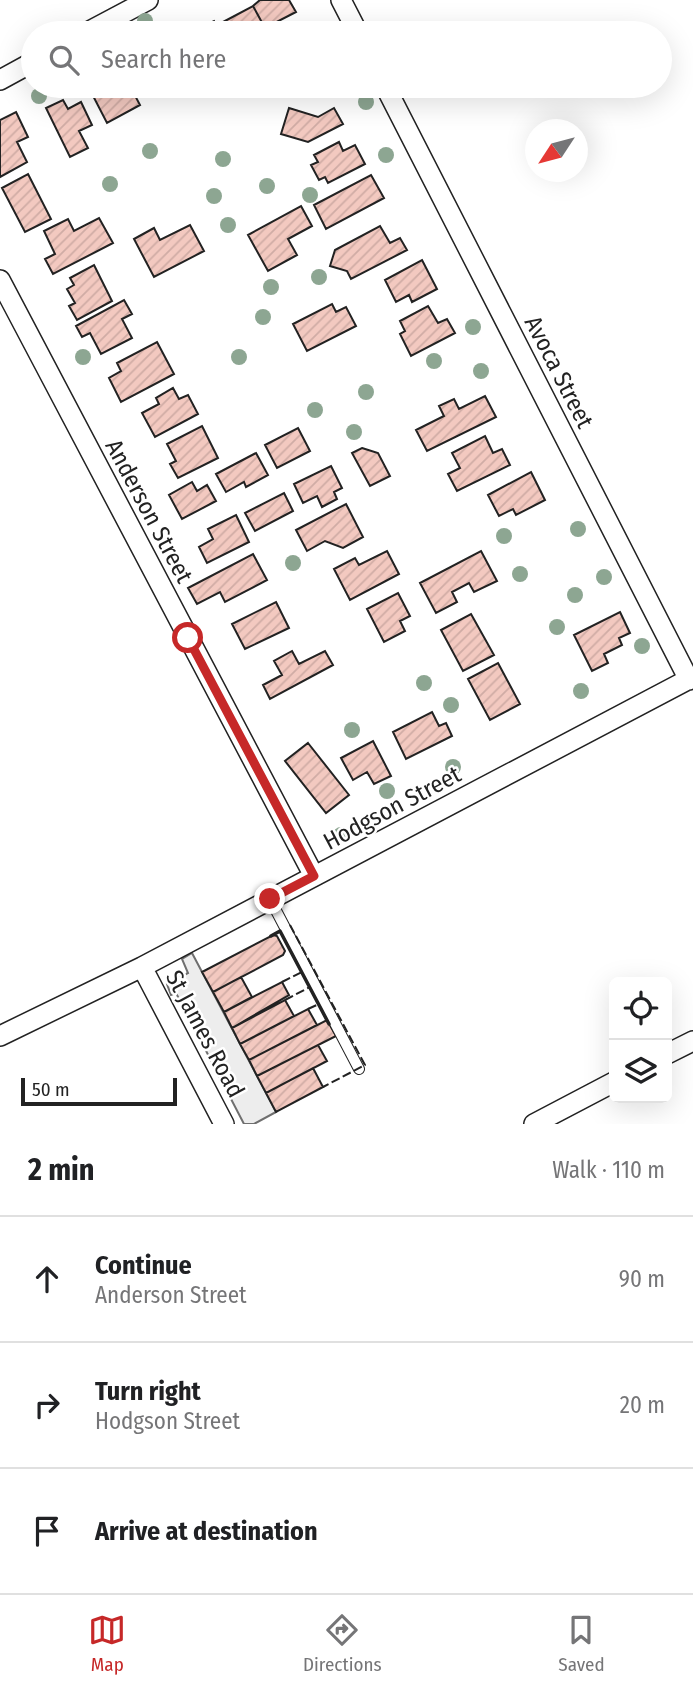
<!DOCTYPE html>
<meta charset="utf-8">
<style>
body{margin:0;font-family:"Fira Sans Condensed",sans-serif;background:#f6f6f6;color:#202124}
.controls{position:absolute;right:21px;bottom:21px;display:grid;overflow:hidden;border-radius:10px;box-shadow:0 7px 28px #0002}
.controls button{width:63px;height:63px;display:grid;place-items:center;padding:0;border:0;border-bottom:2px solid #e0e0e0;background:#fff;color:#202124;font:35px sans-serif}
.compass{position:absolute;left:525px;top:119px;width:63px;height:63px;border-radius:50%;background:#fff;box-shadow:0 7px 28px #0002;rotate:234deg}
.scale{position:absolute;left:21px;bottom:18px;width:156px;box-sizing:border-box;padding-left:7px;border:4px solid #222;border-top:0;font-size:19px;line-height:24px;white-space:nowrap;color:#222;-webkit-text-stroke:5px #fff;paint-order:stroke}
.stop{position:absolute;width:21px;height:21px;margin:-16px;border:5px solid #c62828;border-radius:50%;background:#fff}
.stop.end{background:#c62828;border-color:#fff;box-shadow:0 2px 7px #0008}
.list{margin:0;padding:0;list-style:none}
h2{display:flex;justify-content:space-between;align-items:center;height:91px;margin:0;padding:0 28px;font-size:30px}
h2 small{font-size:23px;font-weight:400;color:#757577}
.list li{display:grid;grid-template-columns:46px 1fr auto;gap:21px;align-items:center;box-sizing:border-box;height:126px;padding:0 28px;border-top:2px solid #e0e0e0}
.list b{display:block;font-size:26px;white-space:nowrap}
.list p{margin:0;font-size:23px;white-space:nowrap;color:#757577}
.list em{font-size:23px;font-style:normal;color:#757577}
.icon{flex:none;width:38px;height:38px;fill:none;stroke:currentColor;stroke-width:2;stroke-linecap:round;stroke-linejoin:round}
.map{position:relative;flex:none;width:693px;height:1124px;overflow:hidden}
.search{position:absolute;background:#fff;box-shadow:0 7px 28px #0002;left:21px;right:21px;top:21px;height:77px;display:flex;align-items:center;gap:18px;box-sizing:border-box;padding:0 24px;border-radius:38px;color:#757577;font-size:26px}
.sheet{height:469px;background:#fff}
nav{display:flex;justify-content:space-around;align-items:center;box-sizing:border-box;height:98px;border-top:2px solid #e0e0e0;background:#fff;font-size:19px;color:#757577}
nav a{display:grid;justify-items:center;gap:4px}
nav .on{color:#c62828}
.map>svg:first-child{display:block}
</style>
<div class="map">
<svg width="693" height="1124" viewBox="0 0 693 1124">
<defs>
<pattern id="building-hatch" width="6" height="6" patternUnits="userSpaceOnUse" patternTransform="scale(1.75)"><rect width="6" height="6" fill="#f3c9c0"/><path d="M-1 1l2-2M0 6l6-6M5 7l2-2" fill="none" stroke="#d0aca5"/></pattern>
</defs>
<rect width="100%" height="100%" fill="#fff"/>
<path fill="#ededed" stroke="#6f6f6f" stroke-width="2" d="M192 953 276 1112 254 1124H244L176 993 171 995 168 987 167 984 188 973 182 959Z"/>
<path fill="url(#building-hatch)" stroke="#222" stroke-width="2" d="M289 0 296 12 265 28 253 6 260 0Z
M253 6 265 28 256 33H229L223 22Z
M214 21 220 33H193L192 32Z
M94 86H118L120 90 130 86 140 105 107 123 89 88Z
M151 86H171L155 94Z
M63 100 68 109 81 102 92 125 79 131 88 148 70 157 46 108Z
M289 108 318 117 334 108 343 124 308 142 281 134Z
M16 112 28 137 17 142 27 162 0 177V120Z
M339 142 343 151 355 145 365 164 328 183 325 177 319 180 311 165 318 162 314 155Z
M28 174 51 219 25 232 2 188Z
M371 175 384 198 326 229 314 205Z
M301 206 312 226 288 239 297 255 268 271 248 235Z
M99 218 113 243 53 274 45 259 55 254 44 231 68 219 74 231Z
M190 225 204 251 154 277 134 239 154 228 160 240Z
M380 226 390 243 400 238 407 250 351 279 347 271 330 266 335 250Z
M422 260 437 289 412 302 409 295 396 302 385 280Z
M94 265 112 301 77 320 69 306 75 303 67 289 74 285 70 278Z
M124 300 132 314 122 319 132 338 101 354 90 333 82 337 76 326Z
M332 304 336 312 346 307 356 326 307 351 293 324Z
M428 306 438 323 447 319 455 333 411 356 400 334 405 331 400 321Z
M157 342 174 374 121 402 109 378 121 371 117 363Z
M173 388 179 399 188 395 198 414 155 437 142 413 159 404 156 398Z
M485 396 496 417 427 451 416 430 444 416 439 406 454 399 459 409Z
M202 426 218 458 178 478 170 464 176 461 167 444Z
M298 428 310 451 277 468 265 445Z
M485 436 493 453 502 449 510 465 457 491 448 474 460 468 452 453Z
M362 448 378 453 390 476 370 486 352 453Z
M256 453 268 475 246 487 244 482 226 492 216 474Z
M331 466 342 488 334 492 337 499 322 507 317 496 303 503 294 484Z
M531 472 545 500 516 515 513 509 499 516 488 495Z
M192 482 197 491 207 485 216 501 182 519 169 495Z
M284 493 293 511 255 531 245 513Z
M346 504 363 537 343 548 325 541 307 551 296 530Z
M236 515 249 542 207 563 199 547 213 539 208 529Z
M387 551 399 574 350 600 334 569 355 558 359 565Z
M481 551 497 581 474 592 469 583 452 592 457 602 436 613 420 583Z
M253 554 267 580 225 602 220 592 197 604 188 588Z
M398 593 410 616 400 621 405 631 384 642 367 609Z
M276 602 289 628 245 649 232 624Z
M620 612 630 633 619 638 622 645 604 654 608 663 592 671 574 635Z
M471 614 494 655 463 671 441 630Z
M292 651 299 664 325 651 333 665 270 699 263 685 282 675 274 661Z
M498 663 520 704 490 720 468 679Z
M432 712 439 726 446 723 452 736 406 759 393 732Z
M373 741 391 776 374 784 367 772 353 780 341 758Z
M308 743 349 795 326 813 285 761Z
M273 935 277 936 285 951 283 955 213 992 202 972Z
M241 977 252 997 224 1012 213 992Z
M282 982 289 995 232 1028 224 1012Z
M285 1000 294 1016 240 1044 232 1028Z
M308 1009 317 1025 249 1060 240 1044Z
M327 1020 336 1036 257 1076 249 1060Z
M318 1045 327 1061 266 1093 257 1076Z
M313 1068 323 1087 276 1112 266 1093Z"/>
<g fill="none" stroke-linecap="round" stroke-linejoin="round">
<g stroke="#222" stroke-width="12">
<path id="lane" d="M270 899 359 1069"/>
</g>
<g stroke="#222" stroke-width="22">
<path id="street" d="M341 0 358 33
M86 33 148 0
M0 80 33 62
M385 86 689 680
M0 280 314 876
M142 967 224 1124
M0 1036 142 967 693 677
M667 1054 693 1041
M534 1124 614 1082"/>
</g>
<use href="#lane" stroke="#fff" stroke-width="10"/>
<use href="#street" stroke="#fff" stroke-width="19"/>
<path stroke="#222" stroke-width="2" stroke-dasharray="9 3.5" stroke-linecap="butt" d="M290 925 365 1065 323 1087
M282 982 302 972
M285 1000 310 987
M308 1009 319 1004"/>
<path stroke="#222" stroke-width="3.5" d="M271 936 280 931 329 1024"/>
</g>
<g fill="#8da692">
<circle cx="145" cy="21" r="8"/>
<circle cx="39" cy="96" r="8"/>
<circle cx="366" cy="102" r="8"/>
<circle cx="150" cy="151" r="8"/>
<circle cx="386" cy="155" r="8"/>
<circle cx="223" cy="159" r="8"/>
<circle cx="110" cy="184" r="8"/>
<circle cx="267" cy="186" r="8"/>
<circle cx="310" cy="195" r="8"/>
<circle cx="214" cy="196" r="8"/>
<circle cx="228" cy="225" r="8"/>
<circle cx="319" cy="277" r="8"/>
<circle cx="271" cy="287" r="8"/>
<circle cx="263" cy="317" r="8"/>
<circle cx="473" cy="327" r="8"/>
<circle cx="83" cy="357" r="8"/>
<circle cx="239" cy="357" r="8"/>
<circle cx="434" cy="361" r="8"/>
<circle cx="481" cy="371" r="8"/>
<circle cx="366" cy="392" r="8"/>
<circle cx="315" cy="410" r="8"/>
<circle cx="354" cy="432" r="8"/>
<circle cx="578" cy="529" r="8"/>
<circle cx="504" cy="536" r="8"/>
<circle cx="293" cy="563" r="8"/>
<circle cx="520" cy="574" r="8"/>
<circle cx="604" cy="577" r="8"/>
<circle cx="575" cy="595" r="8"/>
<circle cx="557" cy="627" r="8"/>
<circle cx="642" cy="646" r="8"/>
<circle cx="424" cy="683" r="8"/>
<circle cx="581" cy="691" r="8"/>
<circle cx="451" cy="705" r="8"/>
<circle cx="352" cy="730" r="8"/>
<circle cx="453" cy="767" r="8"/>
<circle cx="387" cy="791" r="8"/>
<circle cx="341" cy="835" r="8"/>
</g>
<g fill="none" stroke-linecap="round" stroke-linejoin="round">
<path stroke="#c62828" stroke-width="9" d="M188 638 314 876 270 899"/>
</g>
<g text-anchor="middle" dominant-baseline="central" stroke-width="5" stroke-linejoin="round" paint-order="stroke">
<g font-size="24" fill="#222" stroke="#fff">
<text transform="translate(559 372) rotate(63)">Avoca Street</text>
<text transform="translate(149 511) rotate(62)">Anderson Street</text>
<text transform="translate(392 808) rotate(-28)">Hodgson Street</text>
<text transform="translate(205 1034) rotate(62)">St James Road</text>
</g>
</g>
</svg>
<div class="controls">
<button><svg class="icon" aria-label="locate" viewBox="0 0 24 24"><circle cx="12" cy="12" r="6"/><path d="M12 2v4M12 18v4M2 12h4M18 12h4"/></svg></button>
<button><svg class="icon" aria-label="layers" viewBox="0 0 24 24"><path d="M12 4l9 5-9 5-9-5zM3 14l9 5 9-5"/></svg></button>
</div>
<svg class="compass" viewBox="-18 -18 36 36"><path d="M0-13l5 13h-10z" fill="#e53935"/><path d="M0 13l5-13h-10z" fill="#757577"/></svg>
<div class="scale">50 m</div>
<div class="stop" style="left:188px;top:638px"></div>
<div class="stop end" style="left:270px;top:899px"></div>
<div class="search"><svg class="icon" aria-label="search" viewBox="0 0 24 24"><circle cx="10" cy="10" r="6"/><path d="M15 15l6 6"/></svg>Search here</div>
</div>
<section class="sheet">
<h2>2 min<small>Walk · 110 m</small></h2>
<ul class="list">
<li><svg class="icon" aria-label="ahead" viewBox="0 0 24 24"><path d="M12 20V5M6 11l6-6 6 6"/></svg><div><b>Continue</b><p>Anderson Street</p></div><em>90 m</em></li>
<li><svg class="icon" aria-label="right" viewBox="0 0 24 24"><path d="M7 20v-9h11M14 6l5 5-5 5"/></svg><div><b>Turn right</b><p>Hodgson Street</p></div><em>20 m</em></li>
<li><svg class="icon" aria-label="arrive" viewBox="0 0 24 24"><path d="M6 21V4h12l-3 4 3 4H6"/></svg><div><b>Arrive at destination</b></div></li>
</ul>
</section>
<nav>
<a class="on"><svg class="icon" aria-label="map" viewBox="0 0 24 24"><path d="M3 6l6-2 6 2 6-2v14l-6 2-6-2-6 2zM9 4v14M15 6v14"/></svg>Map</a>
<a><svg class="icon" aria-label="directions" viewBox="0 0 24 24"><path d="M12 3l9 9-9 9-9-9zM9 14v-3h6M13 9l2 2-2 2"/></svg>Directions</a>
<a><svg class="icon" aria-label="saved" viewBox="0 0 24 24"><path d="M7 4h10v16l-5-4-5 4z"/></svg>Saved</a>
</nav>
